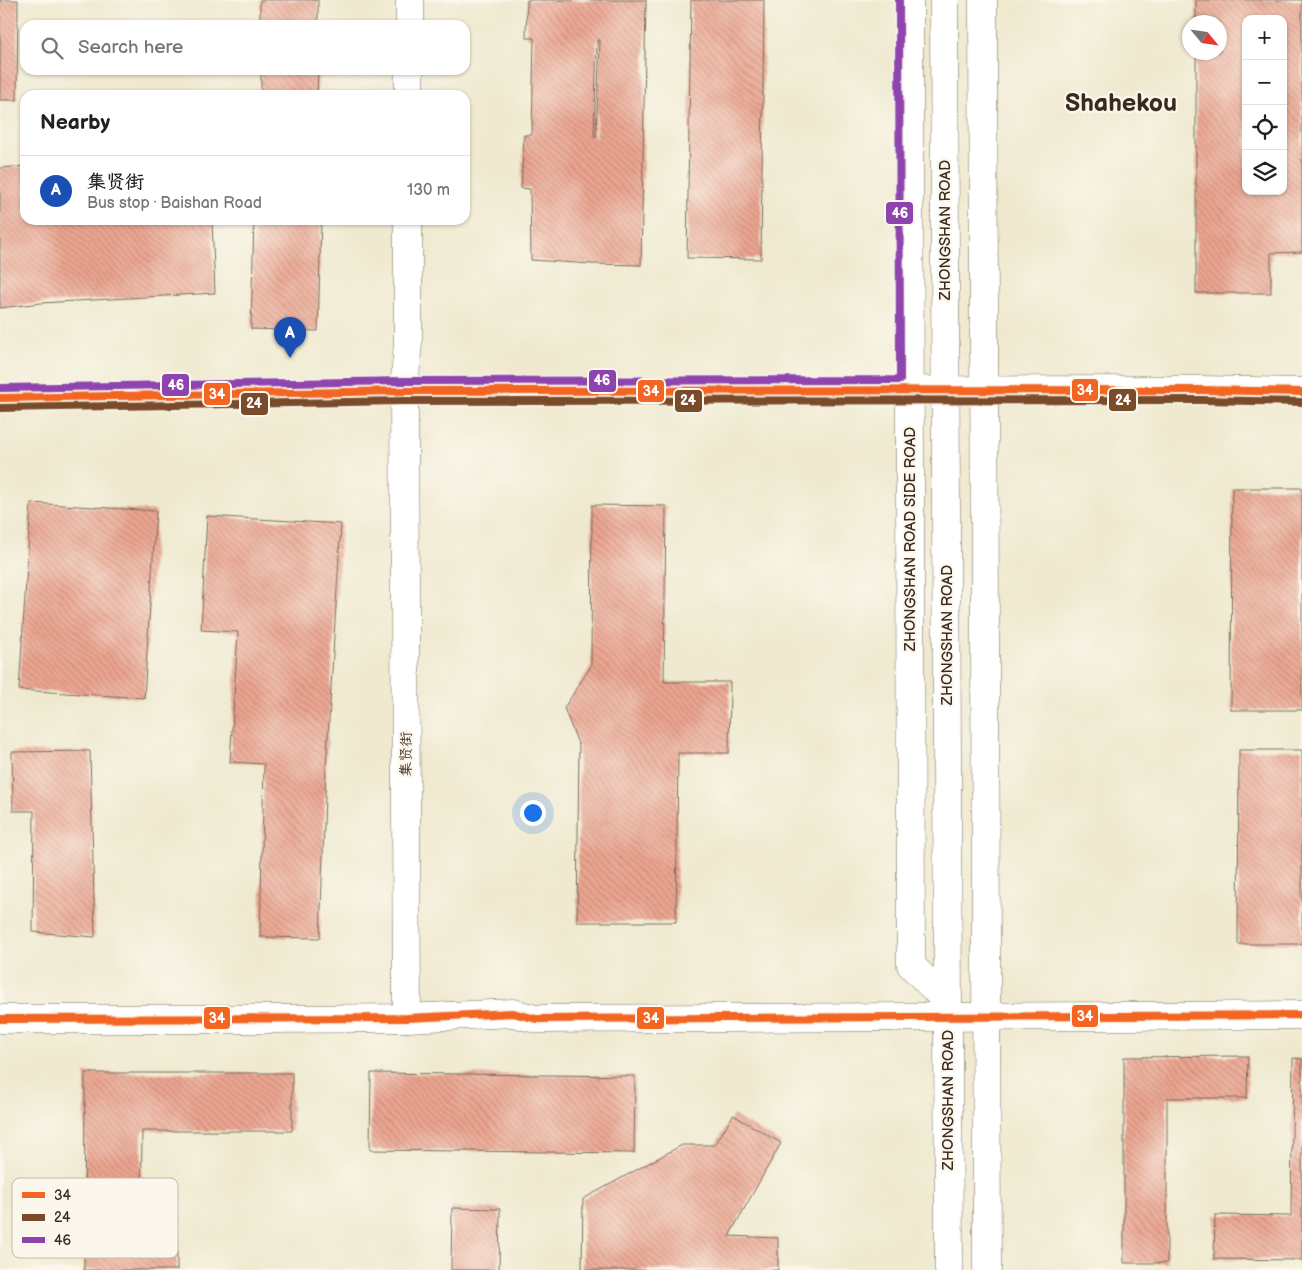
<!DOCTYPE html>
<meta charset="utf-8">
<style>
body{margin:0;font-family:"Balsamiq Sans","LXGW WenKai TC",sans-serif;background:#f6f6f6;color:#202124}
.controls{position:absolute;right:15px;top:15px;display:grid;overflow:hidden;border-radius:10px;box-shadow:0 1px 4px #0004}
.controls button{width:45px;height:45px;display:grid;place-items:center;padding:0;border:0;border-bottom:1px solid #e0e0e0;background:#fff;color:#202124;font:25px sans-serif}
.compass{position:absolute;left:1182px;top:15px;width:45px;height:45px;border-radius:50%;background:#fff;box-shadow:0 1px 4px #0004;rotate:119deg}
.you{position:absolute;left:532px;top:812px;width:18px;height:18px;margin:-12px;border:4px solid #fff;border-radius:50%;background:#1a73e8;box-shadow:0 0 0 8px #1a73e833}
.badge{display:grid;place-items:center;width:32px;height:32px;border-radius:50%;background:#d93025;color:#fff;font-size:16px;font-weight:700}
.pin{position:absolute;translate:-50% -41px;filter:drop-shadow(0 1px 2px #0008)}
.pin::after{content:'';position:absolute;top:26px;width:18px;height:15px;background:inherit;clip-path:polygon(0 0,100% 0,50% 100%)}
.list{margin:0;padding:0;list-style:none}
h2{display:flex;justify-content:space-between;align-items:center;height:65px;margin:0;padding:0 20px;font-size:21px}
h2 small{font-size:16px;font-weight:400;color:#757577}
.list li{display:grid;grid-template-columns:32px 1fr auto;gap:15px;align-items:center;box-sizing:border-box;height:70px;padding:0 20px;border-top:1px solid #e0e0e0}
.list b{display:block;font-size:19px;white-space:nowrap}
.list p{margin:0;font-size:16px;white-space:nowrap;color:#757577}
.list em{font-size:16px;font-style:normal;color:#757577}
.icon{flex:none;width:28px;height:28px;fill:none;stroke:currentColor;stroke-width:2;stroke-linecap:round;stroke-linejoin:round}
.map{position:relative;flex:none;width:1302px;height:1270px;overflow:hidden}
.search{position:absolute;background:#fff;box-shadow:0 1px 4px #0004;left:20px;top:20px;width:450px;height:55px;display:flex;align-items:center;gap:12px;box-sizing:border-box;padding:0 18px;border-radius:15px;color:#757577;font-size:19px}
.panel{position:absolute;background:#fff;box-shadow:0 1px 4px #0004;left:20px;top:90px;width:450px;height:135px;border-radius:15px}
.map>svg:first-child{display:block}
</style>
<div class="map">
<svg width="1302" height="1270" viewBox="0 0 1302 1270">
<defs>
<pattern id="building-back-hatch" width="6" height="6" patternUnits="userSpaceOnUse" patternTransform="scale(1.25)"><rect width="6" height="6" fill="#eca691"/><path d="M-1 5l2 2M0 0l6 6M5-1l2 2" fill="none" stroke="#c08776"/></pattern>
</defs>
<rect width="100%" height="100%" fill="#fbf7ec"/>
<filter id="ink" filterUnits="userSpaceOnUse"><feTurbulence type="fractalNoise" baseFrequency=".02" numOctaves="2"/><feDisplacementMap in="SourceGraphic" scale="10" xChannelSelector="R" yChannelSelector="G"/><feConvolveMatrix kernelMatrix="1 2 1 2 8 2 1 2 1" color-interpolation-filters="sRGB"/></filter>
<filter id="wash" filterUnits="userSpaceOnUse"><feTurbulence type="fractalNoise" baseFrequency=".0096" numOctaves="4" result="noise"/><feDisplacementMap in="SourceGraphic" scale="20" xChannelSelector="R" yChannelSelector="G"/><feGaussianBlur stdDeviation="1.12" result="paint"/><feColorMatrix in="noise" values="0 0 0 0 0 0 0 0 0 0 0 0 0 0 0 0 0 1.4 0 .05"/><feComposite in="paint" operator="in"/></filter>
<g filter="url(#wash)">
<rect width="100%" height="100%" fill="#efe9cf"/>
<g id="blocks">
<path fill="url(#building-back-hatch)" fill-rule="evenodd" d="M0 0H18L17 100H0Z
M260 0H318V25H260Z
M527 0H646L641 265 592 264 531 260 530 189 521 188 524 135H532L534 38H526ZM597 40H600L596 137H594Z
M691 0H764L761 259 687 258Z
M1196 0H1302V252L1271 253V293H1196V52H1220V22H1196ZM1246 19H1283V191H1246Z
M261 70H318L317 95H261Z
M25 166V220H212L215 293 41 303 0 308V168Z
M254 220H321L318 331 251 329Z
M1232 488H1302V710H1231Z
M31 503 156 511 144 698 19 690Z
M592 505 666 506 664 682H730L729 753H678L676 922H577L579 746 564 708 591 666Z
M207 516 341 524 326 768 320 938 260 937 264 764 230 762 238 632 201 630Z
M1239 750H1302V944H1238Z
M90 751 95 937 33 932 34 811H13L12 752Z
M1248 1056 1247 1098H1167V1263H1124V1057Z
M1293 1058 1302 1059V1260L1214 1259 1215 1215 1291 1216Z
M85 1073H292V1131H142L141 1234H177V1270H84Z
M371 1073 635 1076 634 1153 370 1150Z
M733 1115 781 1143 729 1236 778 1238V1270H582L583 1199 682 1145H715Z
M452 1208 500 1209 499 1270H451Z"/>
</g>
</g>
<g filter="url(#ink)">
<use href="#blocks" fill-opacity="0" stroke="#7a6d5c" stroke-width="1"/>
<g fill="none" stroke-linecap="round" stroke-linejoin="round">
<g stroke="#7a6d5c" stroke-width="29">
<path id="street" d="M410 25V0
M409 95V70
M407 1018 404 391 408 342V220"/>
</g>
<g stroke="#7a6d5c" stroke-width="29">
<path id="secondary" d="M0 398 404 391 1201 390 1302 392
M0 1019H273L407 1018 513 1013 536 1019 1302 1015"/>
</g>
<g stroke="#7a6d5c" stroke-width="29">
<path id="primary" d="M909 0 911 965 948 1003"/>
</g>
<g stroke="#7a6d5c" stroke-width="29">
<path id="highway" d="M944 0 949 1270
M983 0 987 1270"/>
</g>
<use href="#street" stroke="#fff" stroke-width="28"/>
<use href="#secondary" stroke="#fff" stroke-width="28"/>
<use href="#primary" stroke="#fff" stroke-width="28"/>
<use href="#highway" stroke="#fff" stroke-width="28"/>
<g stroke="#fbf7ec" stroke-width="11">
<path id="bus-1" d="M0 398 404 391 1201 390 1302 392
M0 1019 407 1018 513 1013 536 1019 1302 1015"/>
</g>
<g stroke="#fbf7ec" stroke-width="11">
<path id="bus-2" d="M0 408 404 401 1201 400 1302 402"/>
</g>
<g stroke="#fbf7ec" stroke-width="11">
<path id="bus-3" d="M0 388 404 381 900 380 899 0"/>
</g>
<use href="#bus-1" stroke="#f26522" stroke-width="8"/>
<use href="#bus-2" stroke="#7a4b2a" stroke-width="8"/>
<use href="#bus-3" stroke="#8e44ad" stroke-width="8"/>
</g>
</g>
<g text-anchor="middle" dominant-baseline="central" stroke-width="4.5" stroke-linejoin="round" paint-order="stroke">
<g font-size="15" fill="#3b2a1e" stroke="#fbf7ec">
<text transform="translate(945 230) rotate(-90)">ZHONGSHAN ROAD</text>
<text transform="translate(910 539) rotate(-90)">ZHONGSHAN ROAD SIDE ROAD</text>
<text transform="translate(947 635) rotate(-90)">ZHONGSHAN ROAD</text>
<text transform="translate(406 754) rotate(-90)">集贤街</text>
<text transform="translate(948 1100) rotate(-90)">ZHONGSHAN ROAD</text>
</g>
<g font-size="25" font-weight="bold" fill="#3b2a1e" stroke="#fbf7ec">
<text x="1121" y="103">Shahekou</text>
</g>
</g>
<rect x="12" y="1178" width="166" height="80" rx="8" fill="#fbf7ec" stroke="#c1baae" stroke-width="1"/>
<rect x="22" y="1192" width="23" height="6" fill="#f26522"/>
<rect x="22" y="1214" width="23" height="7" fill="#7a4b2a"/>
<rect x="22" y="1237" width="23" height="6" fill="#8e44ad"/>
<g font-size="14" fill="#3b2a1e">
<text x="54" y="1200">34</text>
<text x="54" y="1222">24</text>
<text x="54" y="1245">46</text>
</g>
<g stroke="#fbf7ec" stroke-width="2">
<rect x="885" y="201" width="29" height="24" rx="5" fill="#8e44ad"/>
<rect x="588" y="369" width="29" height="24" rx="5" fill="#8e44ad"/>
<rect x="161" y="373" width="29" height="24" rx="5" fill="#8e44ad"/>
<rect x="1071" y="378" width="28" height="24" rx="5" fill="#f26522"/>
<rect x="637" y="379" width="28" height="24" rx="5" fill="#f26522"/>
<rect x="203" y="382" width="28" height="24" rx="5" fill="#f26522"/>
<rect x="1108" y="388" width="29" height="24" rx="5" fill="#7a4b2a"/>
<rect x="674" y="389" width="29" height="24" rx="5" fill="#7a4b2a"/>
<rect x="240" y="392" width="29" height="24" rx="5" fill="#7a4b2a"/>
<rect x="1071" y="1004" width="28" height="24" rx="5" fill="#f26522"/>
<rect x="636" y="1006" width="29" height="24" rx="5" fill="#f26522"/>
<rect x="203" y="1006" width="28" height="24" rx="5" fill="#f26522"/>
</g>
<g font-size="14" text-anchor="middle" font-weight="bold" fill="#fff">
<text x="900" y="218">46</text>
<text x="602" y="385">46</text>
<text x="176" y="390">46</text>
<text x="1085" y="395">34</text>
<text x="651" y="396">34</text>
<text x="217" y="399">34</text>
<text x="1123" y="405">24</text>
<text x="688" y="405">24</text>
<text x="254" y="408">24</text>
<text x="1085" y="1021">34</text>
<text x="651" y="1023">34</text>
<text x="217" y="1023">34</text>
</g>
</svg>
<div class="controls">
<button>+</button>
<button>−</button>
<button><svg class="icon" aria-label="locate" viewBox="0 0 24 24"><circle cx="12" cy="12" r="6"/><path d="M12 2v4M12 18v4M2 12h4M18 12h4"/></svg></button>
<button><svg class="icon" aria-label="layers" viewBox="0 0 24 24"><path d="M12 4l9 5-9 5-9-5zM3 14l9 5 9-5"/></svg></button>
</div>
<svg class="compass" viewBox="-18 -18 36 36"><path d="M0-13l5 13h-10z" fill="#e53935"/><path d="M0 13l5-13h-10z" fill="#757577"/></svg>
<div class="you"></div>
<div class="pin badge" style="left:290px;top:358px;background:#1a4fb4">A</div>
<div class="search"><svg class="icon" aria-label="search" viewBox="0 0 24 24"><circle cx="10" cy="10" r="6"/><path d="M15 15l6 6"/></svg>Search here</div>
<section class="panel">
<h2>Nearby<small></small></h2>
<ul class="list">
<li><span class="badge" style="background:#1a4fb4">A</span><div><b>集贤街</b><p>Bus stop · Baishan Road</p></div><em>130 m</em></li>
</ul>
</section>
</div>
